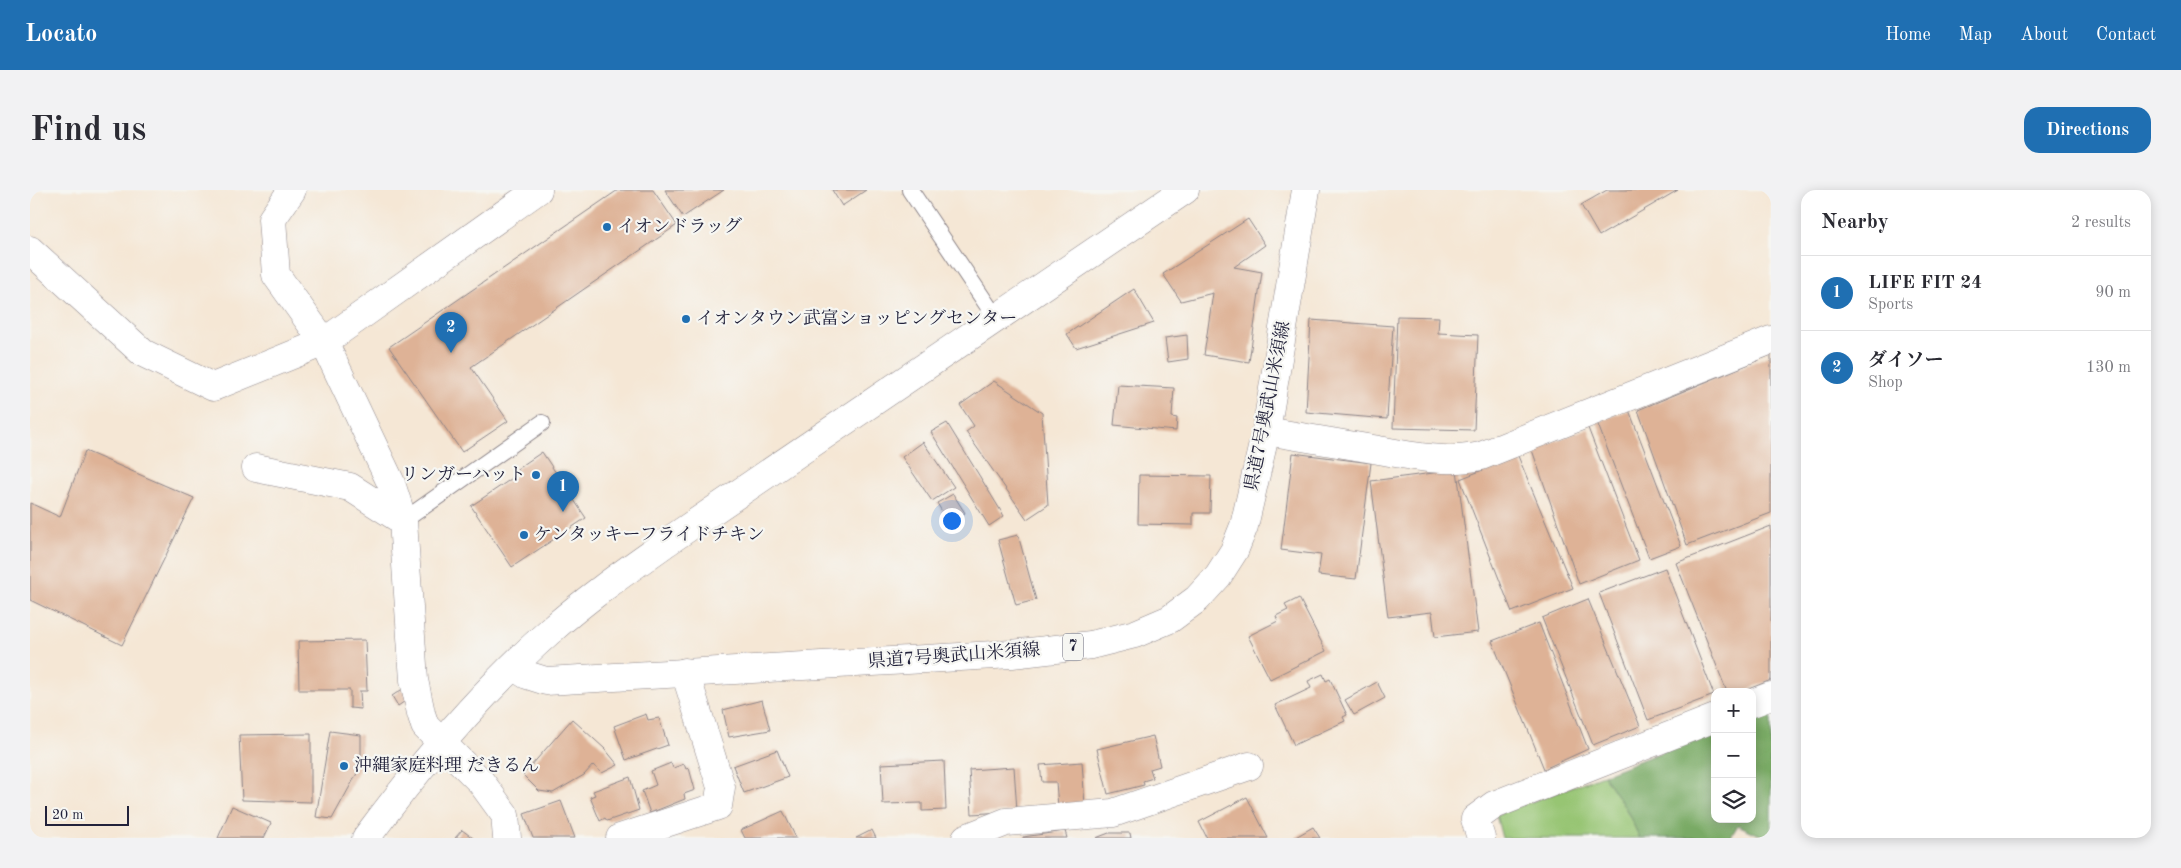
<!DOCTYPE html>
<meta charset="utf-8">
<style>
body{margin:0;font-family:"Old Standard TT","Noto Serif JP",serif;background:#f2f2f3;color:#2b2b33}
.controls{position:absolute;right:15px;bottom:15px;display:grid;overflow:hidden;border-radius:10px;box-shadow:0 2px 12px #0003}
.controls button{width:45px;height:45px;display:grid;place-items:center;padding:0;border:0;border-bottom:1px solid #e1e1e2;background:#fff;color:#2b2b33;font:25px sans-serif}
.scale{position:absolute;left:15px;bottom:12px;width:84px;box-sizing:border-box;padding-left:5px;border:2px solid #22223b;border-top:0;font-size:14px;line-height:18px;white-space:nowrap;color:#22223b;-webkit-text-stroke:4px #f6f6f2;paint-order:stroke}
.you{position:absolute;left:921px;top:330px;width:18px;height:18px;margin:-12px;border:4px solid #fff;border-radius:50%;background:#1a73e8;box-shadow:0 0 0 8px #1a73e833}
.badge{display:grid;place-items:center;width:32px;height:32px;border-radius:50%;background:#1f6fb2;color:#fff;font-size:16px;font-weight:700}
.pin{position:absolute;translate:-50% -41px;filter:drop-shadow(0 1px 2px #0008)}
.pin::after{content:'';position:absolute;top:26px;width:18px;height:15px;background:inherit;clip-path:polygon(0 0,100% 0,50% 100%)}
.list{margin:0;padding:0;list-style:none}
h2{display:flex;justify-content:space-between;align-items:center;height:65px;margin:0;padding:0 20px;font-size:21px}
h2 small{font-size:16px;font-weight:400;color:#7c7c81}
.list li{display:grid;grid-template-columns:32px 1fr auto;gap:15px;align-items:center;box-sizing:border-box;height:75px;padding:0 20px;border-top:1px solid #e1e1e2}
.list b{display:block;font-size:19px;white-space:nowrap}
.list p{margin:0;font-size:16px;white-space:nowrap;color:#7c7c81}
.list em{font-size:16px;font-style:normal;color:#7c7c81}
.icon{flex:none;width:28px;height:28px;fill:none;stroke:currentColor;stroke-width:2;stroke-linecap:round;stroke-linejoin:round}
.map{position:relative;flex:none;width:1741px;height:648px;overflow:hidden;border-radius:15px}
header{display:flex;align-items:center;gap:30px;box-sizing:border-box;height:70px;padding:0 25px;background:#1f6fb2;color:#fff}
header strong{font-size:24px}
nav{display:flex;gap:28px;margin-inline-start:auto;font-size:18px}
.intro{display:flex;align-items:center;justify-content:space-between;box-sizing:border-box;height:120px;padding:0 30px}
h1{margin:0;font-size:35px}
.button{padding:12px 22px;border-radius:15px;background:#1f6fb2;color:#fff;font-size:18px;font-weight:700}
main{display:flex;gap:30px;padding:0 30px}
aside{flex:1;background:#fff;border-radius:15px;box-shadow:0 2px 12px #0003}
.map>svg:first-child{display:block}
</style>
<header>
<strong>Locato</strong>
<nav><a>Home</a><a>Map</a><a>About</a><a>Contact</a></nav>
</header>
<div class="intro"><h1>Find us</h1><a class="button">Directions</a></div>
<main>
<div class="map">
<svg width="1741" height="648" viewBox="0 0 1741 648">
<rect width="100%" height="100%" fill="#f6f6f2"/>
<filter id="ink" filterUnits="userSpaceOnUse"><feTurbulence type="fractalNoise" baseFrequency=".02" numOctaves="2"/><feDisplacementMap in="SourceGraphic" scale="10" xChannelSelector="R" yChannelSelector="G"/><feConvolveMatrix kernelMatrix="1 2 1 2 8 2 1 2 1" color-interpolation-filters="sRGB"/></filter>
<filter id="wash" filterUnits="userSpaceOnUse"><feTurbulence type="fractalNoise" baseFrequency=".0096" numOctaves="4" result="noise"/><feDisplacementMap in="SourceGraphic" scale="20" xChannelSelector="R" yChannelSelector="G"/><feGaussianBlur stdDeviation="1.12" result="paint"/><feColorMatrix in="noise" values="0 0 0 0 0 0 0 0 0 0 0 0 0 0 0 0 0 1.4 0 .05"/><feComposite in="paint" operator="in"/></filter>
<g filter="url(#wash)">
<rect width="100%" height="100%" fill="#f5e7d5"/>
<path fill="#97c573" stroke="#5c7457" d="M1573 585 1596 619 1610 648H1472L1466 625Z"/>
<path fill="#79aa65" stroke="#4e6650" d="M1741 519V648H1736L1708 635 1700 648H1610L1596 619 1573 585 1685 541V629H1722V526Z"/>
<g id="blocks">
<path fill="#deb296" d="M588 0H623L647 35 441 177 478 231 432 262 359 157Z
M635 0H694L653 27Z
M802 0H836L812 16Z
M1577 0H1648L1569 46 1551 15Z
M1218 29 1235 55 1204 77 1232 82 1219 172 1174 165 1183 103 1151 111 1133 84Z
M1104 99 1124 133 1046 158 1037 144Z
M1367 126 1409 127 1408 143 1448 145 1444 240 1363 238Z
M1281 130 1363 136 1357 229 1276 222Z
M1157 145 1158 169 1138 172 1135 148Z
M1741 165V323L1657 355 1608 220Z
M964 191 1012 223 1018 315 997 329 936 242 944 236 930 215Z
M1088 195 1144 198 1142 227 1147 228 1146 241 1084 235Z
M1599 220 1651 356 1619 368 1567 232Z
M917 233 974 326 959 336 901 242Z
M1558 238 1609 370 1549 394 1502 260Z
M893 252 924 297 902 311 872 267Z
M55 261 164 308 92 455 0 410V313L30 327Z
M512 262 556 328 482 377 441 316 490 283 487 279Z
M1263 263 1341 273 1326 389 1288 385 1291 365 1251 360Z
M1488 266 1543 398 1482 422 1430 289Z
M1427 280 1448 442 1405 447 1402 422 1358 427 1341 291Z
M1109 285 1181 286 1180 323H1163V335L1108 334Z
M923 304 935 323 919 333 907 313Z
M1741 336V490L1711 502H1697L1646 373Z
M988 345 1006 410 986 415 968 350Z
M1635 378 1684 505 1618 530 1569 403Z
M1269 408 1296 461 1240 489 1218 446 1248 431 1246 426 1258 420 1255 415Z
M1558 409 1610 536 1563 555 1512 428Z
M1509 433 1558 559 1514 579 1462 451Z
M335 450 337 501H330L331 519 320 518V500H269L268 451Z
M1293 484 1296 491 1300 489 1317 525 1313 527 1315 531 1264 555 1245 515 1281 498 1278 491Z
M1347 492 1355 508 1324 525 1315 510Z
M374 498 381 507 368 516 362 506Z
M732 510 740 540 699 547 693 520Z
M616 524 618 530 629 528 638 555 596 570 584 536Z
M542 529 575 559 588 575 572 583 563 575 554 585 523 603 509 601 493 585Z
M300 541 331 545V576L302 629 286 627Z
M281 544V612L212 610 209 545Z
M1123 546 1130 576 1120 579 1123 588 1113 591 1114 595 1078 604 1067 559Z
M747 560 758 587 714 603 703 576Z
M914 571 916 620 892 621V613L853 614 851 574Z
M1052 572 1055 615 1028 617 1026 592H1012L1010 575Z
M641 573 643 578 654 574 656 579 659 578 665 600 654 604 655 609 620 623 612 601 626 595 621 581Z
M984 577 987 621 942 624 939 580Z
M600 587 609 620 577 631 575 628 570 631 560 607 565 605 563 601Z
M1217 607 1238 648H1177L1169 632Z
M531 611 545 648H503L494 624Z
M202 616 241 633 234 648H188Z
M753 621 766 648H715L711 640Z
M1283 637 1290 648H1264Z
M432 640 443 648H425Z
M842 640 846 648H826Z
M1035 641 1037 648H993V647Z
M1079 643H1100L1101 648H1066Z"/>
</g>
</g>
<g filter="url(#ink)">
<use href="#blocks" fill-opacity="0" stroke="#8c8488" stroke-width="1"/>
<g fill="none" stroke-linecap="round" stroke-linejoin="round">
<g stroke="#8c8488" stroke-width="18">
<path id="service" d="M880 0 966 128
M373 331 512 233"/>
</g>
<g stroke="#8c8488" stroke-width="29">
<path id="minor" d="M262 0 242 29 246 85 294 152 361 293 373 331 384 490 391 523 395 536 451 592 475 625 477 648
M0 60 113 163 183 197 294 152 508 0
M1236 241C1272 247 1307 253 1343 259 1379 265 1414 274 1451 266L1741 150
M226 278 320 297 373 331
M1722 513 1741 506
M590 648 688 616 691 597 655 482
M936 648 976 632 1083 623 1219 576
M1451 648 1445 629 1464 615 1685 528"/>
</g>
<g stroke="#8c8488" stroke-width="29">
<path id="primary" d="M484 477 497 485 516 491 982 464 1061 455 1105 444 1140 429 1167 409 1188 386 1204 361 1214 336 1236 241 1276 0
M336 648C391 574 450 503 520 441 557 408 599 379 640 350L1155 0"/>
</g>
<use href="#service" stroke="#fff" stroke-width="16"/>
<use href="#minor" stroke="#fff" stroke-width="28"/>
<use href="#primary" stroke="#fff" stroke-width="28"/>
</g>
</g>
<g fill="#1f6fb2" stroke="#f6f6f2" stroke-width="2">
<circle cx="577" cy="37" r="5"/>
<circle cx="656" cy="129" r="5"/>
<circle cx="506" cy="285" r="5"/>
<circle cx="494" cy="345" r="5"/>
<circle cx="314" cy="576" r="5"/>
</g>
<g text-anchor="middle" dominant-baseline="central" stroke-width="4.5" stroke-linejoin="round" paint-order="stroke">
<rect fill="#f6f6f2" stroke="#626272" stroke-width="1" x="1033" y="443.5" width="20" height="27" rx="4"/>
<g font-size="16" font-weight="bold" fill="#22223b">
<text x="1043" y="457">7</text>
</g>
<g font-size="18" fill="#22223b" stroke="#f6f6f2" text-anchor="start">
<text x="587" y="37">イオンドラッグ</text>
<text x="666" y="129">イオンタウン武富ショッピングセンター</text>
<text x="496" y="285" text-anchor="end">リンガーハット</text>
<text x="504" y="345">ケンタッキーフライドチキン</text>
<text x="324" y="576">沖縄家庭料理 だきるん</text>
</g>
<g font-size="18" fill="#22223b" stroke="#f6f6f2">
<text transform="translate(1238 216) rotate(-79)">県道7号奥武山米須線</text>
<text transform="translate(924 466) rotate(-4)">県道7号奥武山米須線</text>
</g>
</g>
</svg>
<div class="controls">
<button>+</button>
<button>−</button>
<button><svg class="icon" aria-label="layers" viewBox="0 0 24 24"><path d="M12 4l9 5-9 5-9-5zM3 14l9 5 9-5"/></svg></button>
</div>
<div class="scale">20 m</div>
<div class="you"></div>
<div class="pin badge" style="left:533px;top:322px">1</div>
<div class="pin badge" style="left:421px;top:163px">2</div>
</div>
<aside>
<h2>Nearby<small>2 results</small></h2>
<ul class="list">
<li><span class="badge">1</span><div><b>LIFE FIT 24</b><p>Sports</p></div><em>90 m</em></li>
<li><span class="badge">2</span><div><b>ダイソー</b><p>Shop</p></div><em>130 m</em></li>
</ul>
</aside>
</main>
